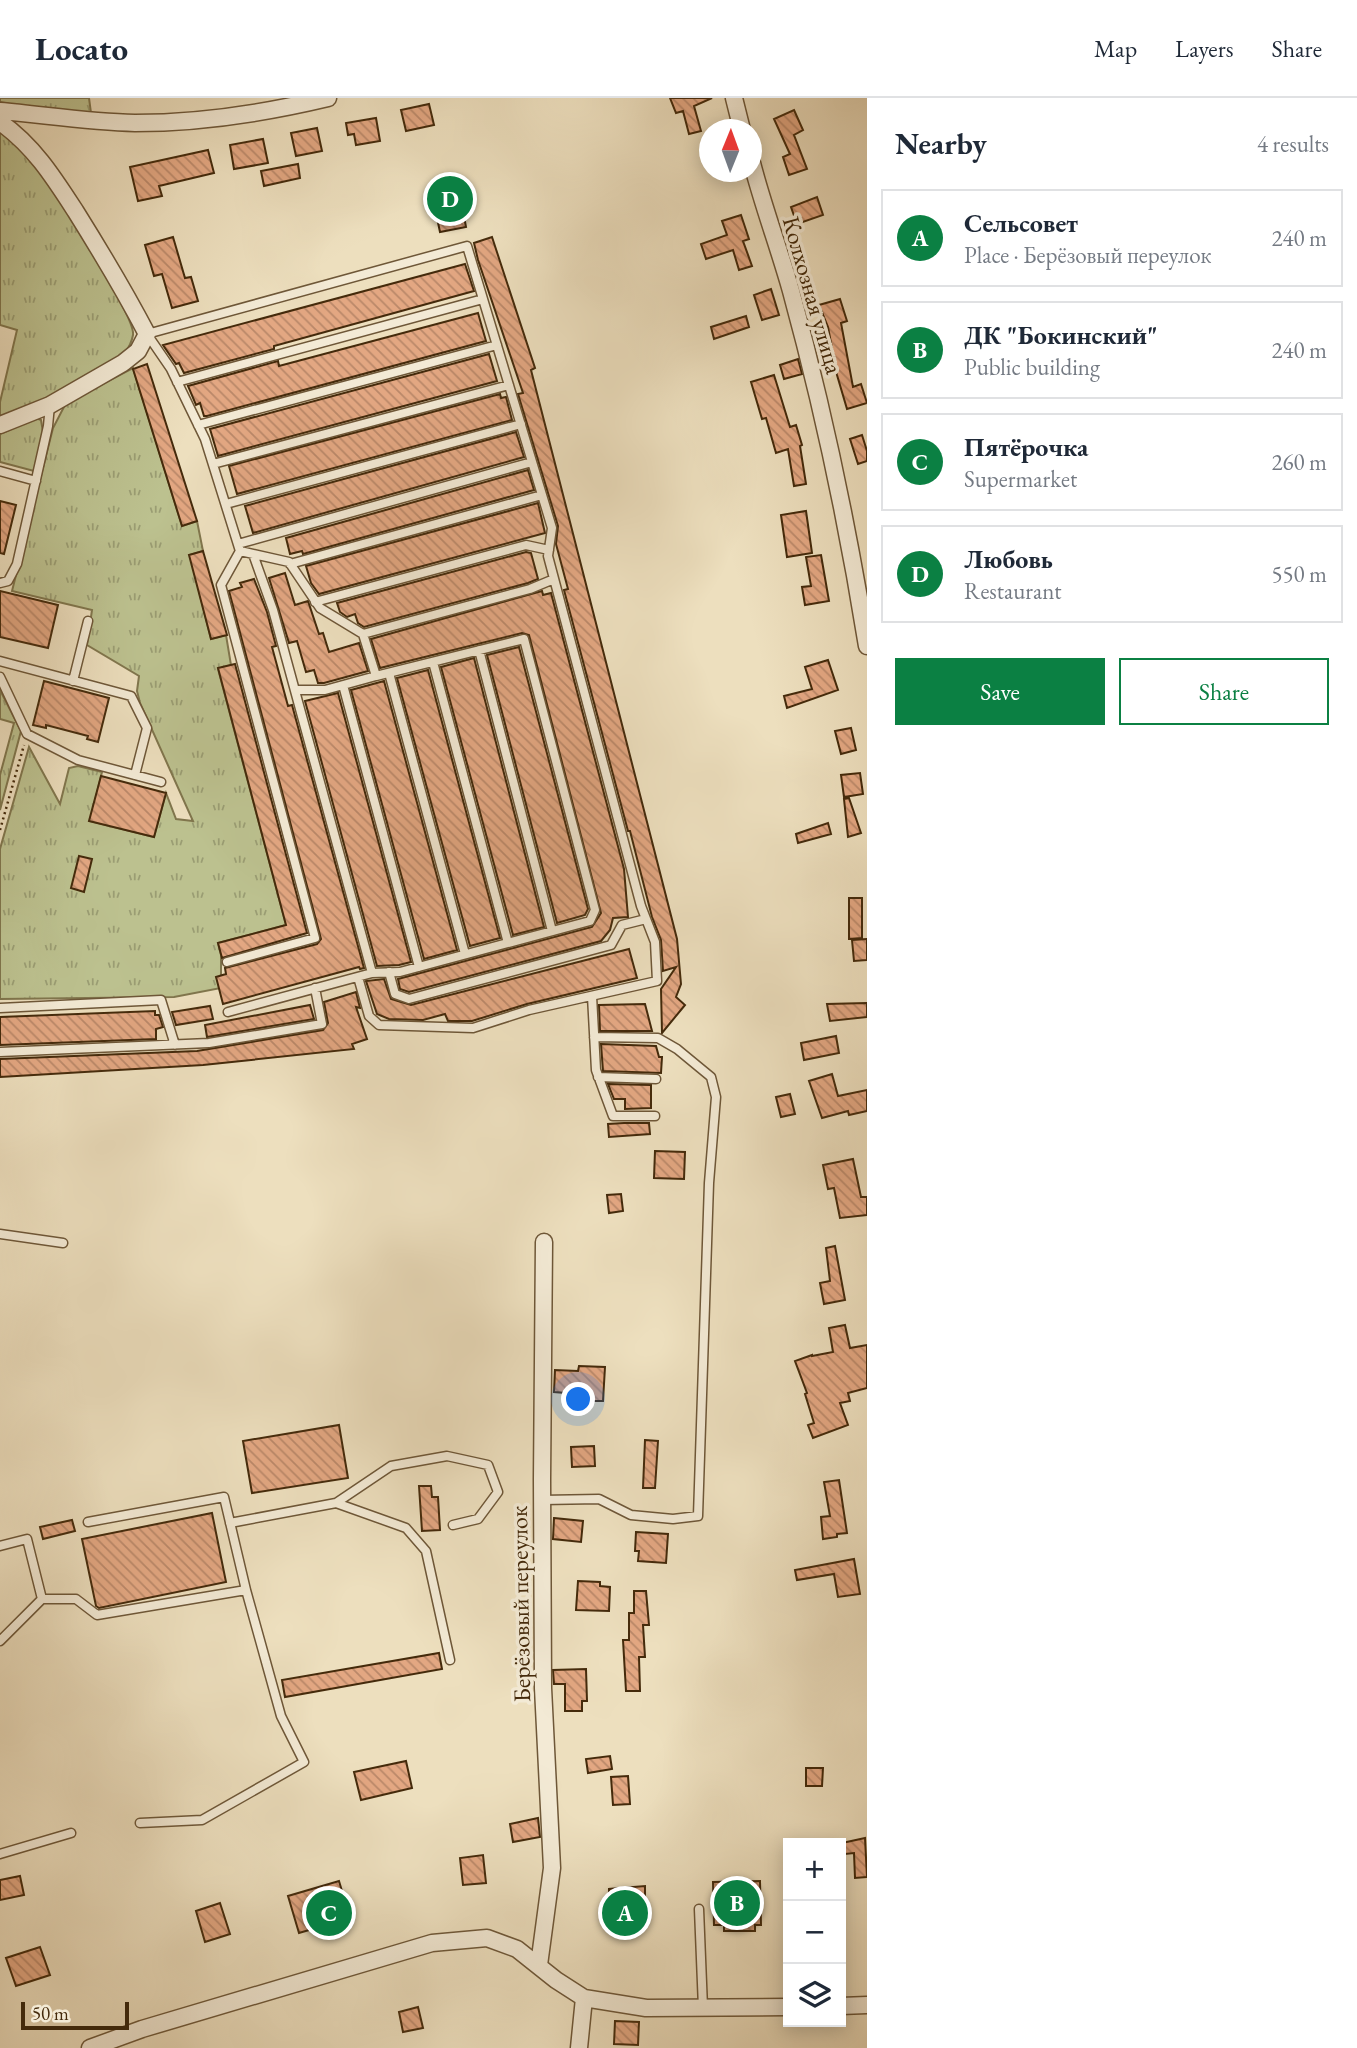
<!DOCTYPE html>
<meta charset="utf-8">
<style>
body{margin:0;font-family:"EB Garamond",serif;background:#f6f6f7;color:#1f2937}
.controls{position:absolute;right:21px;bottom:21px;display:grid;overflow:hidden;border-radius:0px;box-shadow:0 4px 18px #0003}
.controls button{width:63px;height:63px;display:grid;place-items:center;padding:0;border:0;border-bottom:2px solid #e0e1e3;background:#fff;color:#1f2937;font:35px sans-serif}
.compass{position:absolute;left:699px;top:21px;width:63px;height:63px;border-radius:50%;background:#fff;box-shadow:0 4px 18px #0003;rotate:1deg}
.scale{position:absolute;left:21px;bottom:18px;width:108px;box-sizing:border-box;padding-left:7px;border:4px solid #442a0b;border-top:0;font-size:19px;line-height:24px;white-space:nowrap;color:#442a0b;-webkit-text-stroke:5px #f3ead5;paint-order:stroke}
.you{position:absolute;left:579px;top:1302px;width:24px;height:24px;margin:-18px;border:5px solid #fff;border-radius:50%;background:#1a73e8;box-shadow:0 0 0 10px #1a73e833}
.badge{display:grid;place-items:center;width:46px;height:46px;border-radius:50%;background:#0b8043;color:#fff;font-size:23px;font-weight:700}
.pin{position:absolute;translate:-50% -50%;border:4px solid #fff;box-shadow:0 2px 7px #0006}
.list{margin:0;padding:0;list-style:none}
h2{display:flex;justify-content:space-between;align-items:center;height:91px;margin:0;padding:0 28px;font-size:30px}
h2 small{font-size:23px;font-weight:400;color:#747a83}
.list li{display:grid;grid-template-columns:46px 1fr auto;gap:21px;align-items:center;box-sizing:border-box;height:98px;margin:0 14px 14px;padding:0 14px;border:2px solid #e0e1e3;border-radius:0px}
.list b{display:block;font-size:26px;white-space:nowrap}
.list p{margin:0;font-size:23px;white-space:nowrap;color:#747a83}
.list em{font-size:23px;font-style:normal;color:#747a83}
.actions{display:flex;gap:14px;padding:21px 28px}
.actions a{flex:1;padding:16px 0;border:2px solid #0b8043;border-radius:0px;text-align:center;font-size:24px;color:#0b8043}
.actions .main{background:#0b8043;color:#fff}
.icon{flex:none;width:38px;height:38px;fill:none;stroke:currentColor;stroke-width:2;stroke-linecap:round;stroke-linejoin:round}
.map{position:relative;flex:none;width:867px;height:1950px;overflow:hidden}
header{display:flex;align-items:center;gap:42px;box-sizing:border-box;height:98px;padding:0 35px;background:#fff;border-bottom:2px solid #e0e1e3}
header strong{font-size:33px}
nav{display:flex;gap:38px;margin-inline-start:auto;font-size:24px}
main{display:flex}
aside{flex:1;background:#fff}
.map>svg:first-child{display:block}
</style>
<header>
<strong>Locato</strong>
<nav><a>Map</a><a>Layers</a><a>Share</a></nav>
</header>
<main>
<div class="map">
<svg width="867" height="1950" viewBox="0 0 867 1950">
<defs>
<pattern id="grass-tufts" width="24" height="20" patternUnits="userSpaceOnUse" patternTransform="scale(1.75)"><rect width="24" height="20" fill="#bcc18f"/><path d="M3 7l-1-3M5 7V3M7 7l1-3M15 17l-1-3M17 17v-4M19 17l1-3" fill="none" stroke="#9a9d73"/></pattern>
<pattern id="building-back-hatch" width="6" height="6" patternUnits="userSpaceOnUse" patternTransform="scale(1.75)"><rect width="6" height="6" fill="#e3a782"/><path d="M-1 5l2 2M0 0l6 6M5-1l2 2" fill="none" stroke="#ba8869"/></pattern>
</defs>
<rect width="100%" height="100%" fill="#eddfbe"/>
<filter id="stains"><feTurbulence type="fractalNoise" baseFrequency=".00286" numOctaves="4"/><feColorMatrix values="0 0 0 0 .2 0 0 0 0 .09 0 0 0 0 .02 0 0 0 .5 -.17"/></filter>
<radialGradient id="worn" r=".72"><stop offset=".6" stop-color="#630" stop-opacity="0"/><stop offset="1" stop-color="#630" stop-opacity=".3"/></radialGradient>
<path fill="url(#grass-tufts)" stroke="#80764d" stroke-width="2" d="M0 0H89L91 15 24 9 0 4Z
M0 33C16 44 29 59 41 75 56 97 136 218 133 237 132 243 128 251 124 256 102 276 29 315 0 318V304L17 232 0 227Z
M133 270 182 428 197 423 203 453 190 457 211 541 226 537 231 567 218 571 286 827 218 845 221 857V890L174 899 0 901V751L29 649 60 706 69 670 78 668 102 674 90 723 154 739 166 695 176 721 193 723 140 605 137 593 139 578 87 547 92 512 12 493 53 330 66 305Z
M36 320 41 322 43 334 34 373 0 364V336Z
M0 592 21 633 0 712V677L14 625 0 621Z"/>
<path fill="url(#building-back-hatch)" stroke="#442a0b" stroke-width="2" d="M670 0H712L694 8 701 33 689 36 683 13 676 15Z
M429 6 434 27 406 33 401 12Z
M794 12 803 32 794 37 807 71 789 77 783 59 790 56 774 21Z
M376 20 380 43 356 47 354 36 348 37 346 25Z
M317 30 322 53 296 58 291 35Z
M263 41 268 65 234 71 230 47Z
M208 52 214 75 159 88 162 98 138 103 130 69Z
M298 66 300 80 264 88 261 73Z
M456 77 466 129 440 134 436 115 442 114 436 81Z
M817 99 823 117 797 126 791 109Z
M741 117 749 141 743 143 752 168 739 172 733 152 706 161 701 146 727 137 722 123Z
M173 139 185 180 191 179 198 203 172 210 162 176 154 178 145 147Z
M492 139 535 270 531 272 677 841 681 886 676 899 685 907 662 935 661 891 676 869 663 873 661 842 652 819 630 733H628L564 492 568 491 556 446 558 428 518 296 523 295 478 162 474 145Z
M465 166 474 193 274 248V251L184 275 179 265 176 266 163 247Z
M771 191 779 217 762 222 754 197Z
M840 201 847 223 841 225 853 289 861 286 867 305 847 311 837 277 828 229 819 207Z
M478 215 486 243 207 318H204L200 305 196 307 188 288 278 263 279 268Z
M746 218 749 229 714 241 711 229Z
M489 256 497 283 218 358 210 331Z
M798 261 802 276 784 281 780 267Z
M147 266 197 423 182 428 133 271Z
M774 277 790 329 796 327 802 347 800 348 806 386 794 388 788 351 776 355 766 320 762 321 751 284Z
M500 296 501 300 506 299 512 322 237 396 229 368Z
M516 334 524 359 253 435 245 408Z
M862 337 867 353V363L858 366 850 341Z
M528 372 534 392 303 456 302 453 290 456 286 440Z
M0 403 16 407 4 456 0 455Z
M538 405 545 435 319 496 311 485 306 468Z
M806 413 812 455 787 459 781 417Z
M203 453 227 537 211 541 189 457Z
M526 454 531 455 538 481 528 485 364 529 358 525 355 516 347 519 340 514 337 505Z
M821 457 829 503 805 507 802 489 811 488 806 459Z
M285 475 295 507 308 503 319 536 323 535 329 554 359 545 368 573 324 585H318L314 572 306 574 297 543 289 545 269 480Z
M254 481 267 514 276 548 272 549 288 608 292 607 364 870 360 871 359 869 223 906 216 879 226 876 225 870 317 846 321 841 229 493 242 489 240 485Z
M0 493 58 507 48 550 0 539Z
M542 493 543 497 551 495 624 771 628 819 613 820 610 832 601 843 409 894 400 891 398 881 592 829 601 815 529 537 522 535 380 570 371 541Z
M519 549 588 811 585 817 557 825 487 557Z
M474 560 544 829 513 837 441 569Z
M828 562 838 592 787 610 784 598 812 591 805 569Z
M235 566 307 835 222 860 218 845 286 827 218 570Z
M428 572 500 840 470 848 397 580Z
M44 583 109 600 98 644 87 641 88 638 46 627V630L33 627Z
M384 583 457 852 424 861 351 592Z
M338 595 411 864 399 867 377 868 305 603Z
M851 630 856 652 841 656 835 633Z
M860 675 863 696 844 699 841 677Z
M101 678 166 695 154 739 89 723Z
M849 700 861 735 848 739 844 701Z
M828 725 831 736 798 745 796 736Z
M79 758 92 761 84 794 71 790Z
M849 800H862V840L849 841Z
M867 841V862L854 863 852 842Z
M629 851 637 880 527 906 472 923H448L445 916 423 922 389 921 377 916 366 883 384 881 391 901 411 907Z
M356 894 360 910 356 909 367 941 352 946 354 951 203 967 0 979V961L197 953 323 932 328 925 324 904Z
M867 905V919L830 923 827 906Z
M645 906 652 933H600L599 907Z
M310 907 314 921 207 939 205 927Z
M210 908 213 921 176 927 172 914Z
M155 913V917H159L163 929 156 931V941L0 947V919Z
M836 938 839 955 804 962 801 945Z
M601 946 656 948 659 959H662L661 975 603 973Z
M832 976 838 998 867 992V1013L849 1017 848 1013 822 1020 809 983Z
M608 986 651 987V1010L625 1011V1001H614Z
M790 996 795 1016 781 1019 776 999Z
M624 1025H649L650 1036 609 1039 608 1026Z
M655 1053 685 1054 684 1081 654 1080Z
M853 1061 861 1099H867V1117L840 1120 834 1090 828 1091 823 1067Z
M621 1096 623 1113 609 1115 607 1097Z
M835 1148 845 1202 824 1206 820 1185 830 1183 826 1150Z
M845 1227 850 1250 867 1247V1290L848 1295 850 1303 840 1305 848 1327 813 1340 808 1327 814 1325 805 1296 807 1295 795 1263 812 1257V1258L833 1254 829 1230Z
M579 1268 605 1269 603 1303H590L591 1297 554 1294 555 1272 578 1273Z
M339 1327 348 1380 252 1395 243 1343Z
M645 1342 658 1343 655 1390H643Z
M594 1348 595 1368 572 1369 571 1349Z
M839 1382 847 1435 837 1436V1439L823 1441 821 1419 830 1418 824 1384Z
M419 1388H431L432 1399H438L440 1432 422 1433Z
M212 1415 226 1484 99 1510 96 1508 82 1441Z
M554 1420 583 1423 581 1444 553 1441Z
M72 1422 75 1433 43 1441 40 1429Z
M636 1434 668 1436 666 1465 638 1463 639 1453H635Z
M854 1461 860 1496 838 1499 834 1476 797 1482 795 1472Z
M578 1483 600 1484V1488L610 1489 609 1513 576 1512Z
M634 1493H646L649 1527H643L645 1559H639L640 1593H626L623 1542H629V1515H634Z
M439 1555 442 1571 285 1599 282 1582Z
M586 1571 587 1603H582V1613H565V1586H554L553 1572Z
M610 1658 612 1671 588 1675 586 1661Z
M406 1663 412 1690 361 1702 354 1674Z
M806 1670H823L822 1688H806Z
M628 1678 630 1706 613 1707 611 1679Z
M538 1720 540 1739 513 1744 510 1726Z
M865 1740 867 1779 855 1780 854 1755 845 1756 842 1745Z
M483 1757 486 1785 463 1787 460 1760Z
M20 1778 24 1797 0 1802V1782Z
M339 1783 350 1820 299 1835 288 1798Z
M760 1783 761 1827H755V1833H724V1827H714L713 1784Z
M645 1788V1799L632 1800 634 1829 619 1830 617 1801 609 1802V1791Z
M220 1805 230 1836 205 1844 196 1813Z
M40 1849 50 1877 16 1888 6 1860Z
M418 1909 423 1930 403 1934 399 1914Z
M615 1923 639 1924 638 1947 614 1946Z"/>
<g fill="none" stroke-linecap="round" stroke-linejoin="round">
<g stroke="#6e5738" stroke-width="11">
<path id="service" d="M177 284 483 201
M198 327 497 247
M213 366 509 287
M0 373 36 383
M226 406 521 326
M238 446 532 364
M253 456 273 512 372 875
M290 466 542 397
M0 485 8 483 17 466 48 328 50 307
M315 504 526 447 549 452
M363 536 530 491 554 481
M479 552 552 833
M0 563 131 598 147 630 135 677
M433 564 508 845
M389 575 465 856
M0 579 27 636 78 662 161 684
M73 583 88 523
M343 587 419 869
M295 592H325L376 578
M227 864 315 840 221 487 240 453 205 341 171 271 147 236 467 148 552 430 548 458 641 808 655 844 657 883 529 912 473 930 379 927 369 918 358 879
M389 874 395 896 409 901 611 847 622 827 646 821
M592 898 596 972 613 1018H655
M0 910 161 902 175 947
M228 914 372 875 400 874 590 823 595 812 524 541 376 578 363 536 320 510 289 464 240 453
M0 954 209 945 322 926 315 890
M598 979 656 981
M0 1136 63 1145
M542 1402 599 1401 631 1417 673 1421 698 1418 709 1085 716 999 711 979 677 951 658 940 594 939
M336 1405 406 1430 426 1453 450 1562
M88 1424 224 1399 246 1492
M230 1425 336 1405 391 1368 447 1358 488 1367 498 1394 478 1421 453 1427
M0 1448 27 1441 42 1501 0 1543
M42 1501H76L97 1517 246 1492 281 1618 304 1664 202 1722 140 1725
M0 1756 71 1735
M699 1811 703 1910"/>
</g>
<g stroke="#6e5738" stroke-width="19">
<path id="minor" d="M734 0 742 32
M0 13C45 17 90 24 135 25 200 25 265 15 328 0
M0 24C34 48 54 80 76 114 101 154 125 194 147 236L138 253 123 265 50 307 0 327
M752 65C763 108 779 150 791 193 823 310 848 429 867 548
M539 1867 552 1770 543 1590 542 1381 544 1144
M841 1908 867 1907
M90 1950 142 1931 432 1845 487 1840 517 1851 556 1882 584 1900 646 1910 788 1909
M579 1950 584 1900"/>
</g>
<path stroke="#442a0b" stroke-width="2.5" stroke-dasharray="2 3.5" stroke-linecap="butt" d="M0 732 24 647"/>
<use href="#service" stroke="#f3ead5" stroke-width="8"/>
<use href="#minor" stroke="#f3ead5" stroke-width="16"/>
</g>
<g text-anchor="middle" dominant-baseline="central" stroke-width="7" stroke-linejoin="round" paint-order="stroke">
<g font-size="24" fill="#442a0b" stroke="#f3ead5">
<text transform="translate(813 197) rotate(74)">Колхозная улица</text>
<text transform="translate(520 1506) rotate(-91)">Берёзовый переулок</text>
</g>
</g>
<rect width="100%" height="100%" filter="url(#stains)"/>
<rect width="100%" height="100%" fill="url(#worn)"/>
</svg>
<div class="controls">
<button>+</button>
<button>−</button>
<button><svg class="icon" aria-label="layers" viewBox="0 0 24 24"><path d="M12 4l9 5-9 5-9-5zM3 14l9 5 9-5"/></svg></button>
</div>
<svg class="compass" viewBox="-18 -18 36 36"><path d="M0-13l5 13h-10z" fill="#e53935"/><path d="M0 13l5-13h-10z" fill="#747a83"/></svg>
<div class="scale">50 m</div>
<div class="you"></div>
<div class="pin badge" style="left:625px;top:1815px">A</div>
<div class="pin badge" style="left:737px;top:1805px">B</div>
<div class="pin badge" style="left:329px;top:1815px">C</div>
<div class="pin badge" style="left:450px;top:101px">D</div>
</div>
<aside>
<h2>Nearby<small>4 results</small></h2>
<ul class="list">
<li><span class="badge">A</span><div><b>Сельсовет</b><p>Place · Берёзовый переулок</p></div><em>240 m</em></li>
<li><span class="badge">B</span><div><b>ДК &quot;Бокинский&quot;</b><p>Public building</p></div><em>240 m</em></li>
<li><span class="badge">C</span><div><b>Пятёрочка</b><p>Supermarket</p></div><em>260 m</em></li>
<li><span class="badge">D</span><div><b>Любовь</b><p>Restaurant</p></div><em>550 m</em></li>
</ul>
<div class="actions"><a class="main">Save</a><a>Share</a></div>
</aside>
</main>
